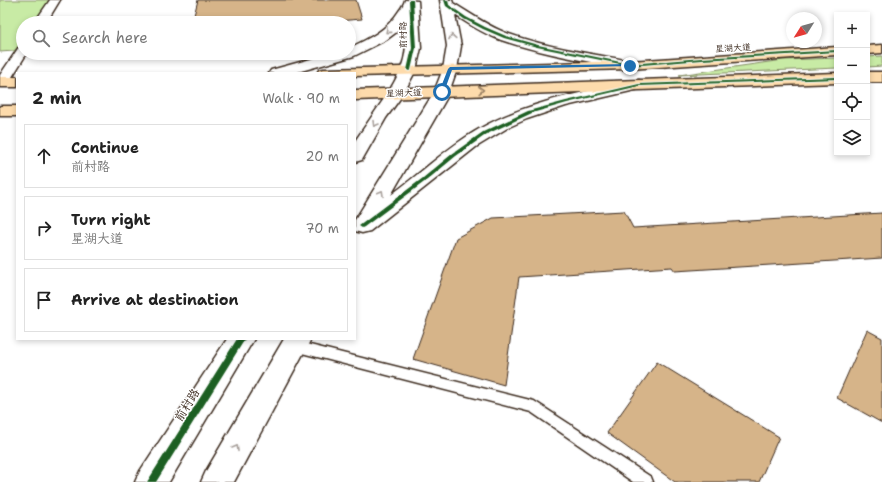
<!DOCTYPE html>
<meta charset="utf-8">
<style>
body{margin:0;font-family:"Shantell Sans","LXGW WenKai TC",sans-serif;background:#f2f2f2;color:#222}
.controls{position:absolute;right:12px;top:12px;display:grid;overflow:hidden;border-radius:0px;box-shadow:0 2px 6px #0003}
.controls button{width:36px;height:36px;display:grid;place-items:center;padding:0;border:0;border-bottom:1px solid #e0e0e0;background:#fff;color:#222;font:20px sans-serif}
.compass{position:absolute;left:786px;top:12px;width:36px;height:36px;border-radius:50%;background:#fff;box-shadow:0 2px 6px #0003;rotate:233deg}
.stop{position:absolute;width:12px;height:12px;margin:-9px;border:3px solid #1f6fb2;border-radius:50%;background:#fff}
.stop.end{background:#1f6fb2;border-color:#fff;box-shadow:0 1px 4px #0008}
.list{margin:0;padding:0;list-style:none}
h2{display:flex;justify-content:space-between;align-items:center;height:52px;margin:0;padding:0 16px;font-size:17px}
h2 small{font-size:13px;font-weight:400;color:#767676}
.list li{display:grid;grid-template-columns:26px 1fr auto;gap:12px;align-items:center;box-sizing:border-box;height:64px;margin:0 8px 8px;padding:0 8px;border:1px solid #e0e0e0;border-radius:0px}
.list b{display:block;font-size:15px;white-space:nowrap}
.list p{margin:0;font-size:13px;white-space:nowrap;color:#767676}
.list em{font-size:13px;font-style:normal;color:#767676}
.icon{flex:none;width:22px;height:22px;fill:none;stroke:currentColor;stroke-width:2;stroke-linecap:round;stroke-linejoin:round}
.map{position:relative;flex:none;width:882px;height:482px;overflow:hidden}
.search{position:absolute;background:#fff;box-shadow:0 2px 6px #0003;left:16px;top:16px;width:340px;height:44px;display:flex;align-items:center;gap:10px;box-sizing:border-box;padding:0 14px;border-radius:22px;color:#767676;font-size:15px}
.panel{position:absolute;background:#fff;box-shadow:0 2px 6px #0003;left:16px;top:72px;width:340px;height:268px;border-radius:0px}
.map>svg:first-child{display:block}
</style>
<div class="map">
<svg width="882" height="482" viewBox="0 0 882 482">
<rect width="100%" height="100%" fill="#fff"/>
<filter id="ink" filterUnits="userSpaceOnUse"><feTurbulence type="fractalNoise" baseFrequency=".025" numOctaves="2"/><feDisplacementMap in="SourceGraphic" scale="8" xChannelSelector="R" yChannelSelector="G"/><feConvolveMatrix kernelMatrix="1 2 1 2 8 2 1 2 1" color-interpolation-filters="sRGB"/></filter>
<g filter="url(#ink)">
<path fill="#c8eba5" stroke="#828a62" d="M0 0H56L37 23H23V41L14 51 0 52Z
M882 56V66L867 67V57Z
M837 58V68L679 75 783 60Z"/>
<path fill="#d6b489" stroke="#3b2a1e" d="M198 0H356L362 19 312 23H192Z
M624 211 633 228 882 213V258L675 271 672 267 519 277 504 385 413 359 456 238 493 218Z
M867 330 882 338V423L837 398Z
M657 362 779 437 759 482H675L607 433Z"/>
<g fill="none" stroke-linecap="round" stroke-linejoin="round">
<g stroke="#3b2a1e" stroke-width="3">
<path id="service" d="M294 341 534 401 651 477 653 482H633L531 412 294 351 290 350 288 346 290 342Z"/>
</g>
<g stroke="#3b2a1e" stroke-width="3">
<path id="minor" d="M50 0H60L46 23H34Z
M23 46V53H27L7 85 0 86V75L19 47Z"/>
</g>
<g stroke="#3b2a1e" stroke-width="3">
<path id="tertiary" d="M639 80 644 82 647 85 644 88 566 106 527 119 509 127 476 147 370 231 362 233 355 231V220L436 89 442 87 448 89 450 92 391 195C420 174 447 147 479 129 528 101 585 92 639 80Z
M396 88 402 90 404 93 386 118 362 160 355 162V141L390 90Z
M227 339H254L169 482H135L140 471Z
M284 339H311L234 482H201L206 471Z"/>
</g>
<g stroke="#3b2a1e" stroke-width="3">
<path id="secondary" d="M405 0 418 1 421 48 416 70 402 96 396 98 390 96 388 93C406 63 407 55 406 21L398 31 386 40 354 56 294 73H269L271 70 333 53H349V48C369 39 387 30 399 11 402 7 404 4 405 0Z
M440 0H452L453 3C471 14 489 27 509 34 548 48 590 53 630 61L635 62 637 65 635 68 630 69C587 61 542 54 501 40 484 34 470 25 455 15L461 46 457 69 448 95 442 97 436 95 434 92 443 69 447 46Z"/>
</g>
<g stroke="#3b2a1e" stroke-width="3">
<path id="primary" d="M882 45V53L867 54V46Z
M837 47V55L630 69 355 76V73H317L319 70 324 69 630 61Z
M867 72H882V82H867Z
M837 73V83L355 100V90Z
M0 77H17V87H0Z
M0 106H17V116H0Z"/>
</g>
<use href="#service" fill="#fff" fill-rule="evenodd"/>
<use href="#minor" fill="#fff" fill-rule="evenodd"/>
<use href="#tertiary" fill="#fff" fill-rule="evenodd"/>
<use href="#secondary" fill="#fff" fill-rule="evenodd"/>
<use href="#primary" fill="#fddbac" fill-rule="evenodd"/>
<g stroke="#fff" stroke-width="2">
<path id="cycleway" d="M409 0H413L416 48 411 70 409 71 407 70 412 48Z
M444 0H448L449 5 466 17 485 27 506 36 538 45 630 64 702 58 837 50V52L702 60 630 66 537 47 504 38 483 29 464 19 446 6Z
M837 77V79L639 86 567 103 532 113 487 134 456 156 427 180 364 227 362 228 359 226 423 178 452 154 483 132 528 111 566 101 639 84Z
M237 339H245L156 482H147Z"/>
</g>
<use href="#cycleway" fill="#1b5e20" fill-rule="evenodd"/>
</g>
<defs><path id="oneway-chevron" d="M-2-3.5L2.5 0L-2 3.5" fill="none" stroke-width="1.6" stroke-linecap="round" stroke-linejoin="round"/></defs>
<g stroke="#a79f9a">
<use href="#oneway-chevron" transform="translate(388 31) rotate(139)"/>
<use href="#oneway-chevron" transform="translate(452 37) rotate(-100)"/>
<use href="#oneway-chevron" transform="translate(375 124) rotate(121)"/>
<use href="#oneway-chevron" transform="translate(381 193) rotate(-60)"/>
<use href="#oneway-chevron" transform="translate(236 448) rotate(-60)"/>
</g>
<use stroke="#9c8265" href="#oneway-chevron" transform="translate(481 90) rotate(-2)"/>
</g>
<path fill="#1f6fb2" d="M630 64 632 66 452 70 444 92 442 93 439 92 448 69 450 67Z"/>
<g text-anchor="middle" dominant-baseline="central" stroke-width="3" stroke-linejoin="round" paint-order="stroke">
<g font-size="9" fill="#3b2a1e" stroke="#fff">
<text transform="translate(403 35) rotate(-90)">前村路</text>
<text transform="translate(733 48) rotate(-3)">星湖大道</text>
<text transform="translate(404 93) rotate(-2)">星湖大道</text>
</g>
<g font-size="12" fill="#3b2a1e" stroke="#fff">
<text transform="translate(187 405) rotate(-58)">前村路</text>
</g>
</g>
</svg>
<div class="controls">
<button>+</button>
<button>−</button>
<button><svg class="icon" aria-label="locate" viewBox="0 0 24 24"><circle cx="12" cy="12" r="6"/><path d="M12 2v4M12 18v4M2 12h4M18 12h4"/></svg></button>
<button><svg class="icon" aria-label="layers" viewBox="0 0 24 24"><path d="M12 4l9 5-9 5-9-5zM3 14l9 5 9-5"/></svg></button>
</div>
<svg class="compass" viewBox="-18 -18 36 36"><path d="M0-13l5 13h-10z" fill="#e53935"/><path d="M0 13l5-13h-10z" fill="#767676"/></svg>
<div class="stop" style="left:442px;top:92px"></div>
<div class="stop end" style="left:630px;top:66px"></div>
<div class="search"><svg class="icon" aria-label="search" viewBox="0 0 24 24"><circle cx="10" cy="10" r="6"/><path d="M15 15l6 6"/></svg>Search here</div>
<section class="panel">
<h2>2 min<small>Walk · 90 m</small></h2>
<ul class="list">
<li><svg class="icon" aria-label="ahead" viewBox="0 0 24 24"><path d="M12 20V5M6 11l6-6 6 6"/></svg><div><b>Continue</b><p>前村路</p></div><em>20 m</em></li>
<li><svg class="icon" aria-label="right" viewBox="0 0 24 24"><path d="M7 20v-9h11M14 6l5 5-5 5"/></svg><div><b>Turn right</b><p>星湖大道</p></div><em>70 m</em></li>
<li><svg class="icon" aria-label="arrive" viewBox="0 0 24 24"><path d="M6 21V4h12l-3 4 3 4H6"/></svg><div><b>Arrive at destination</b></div></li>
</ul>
</section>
</div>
